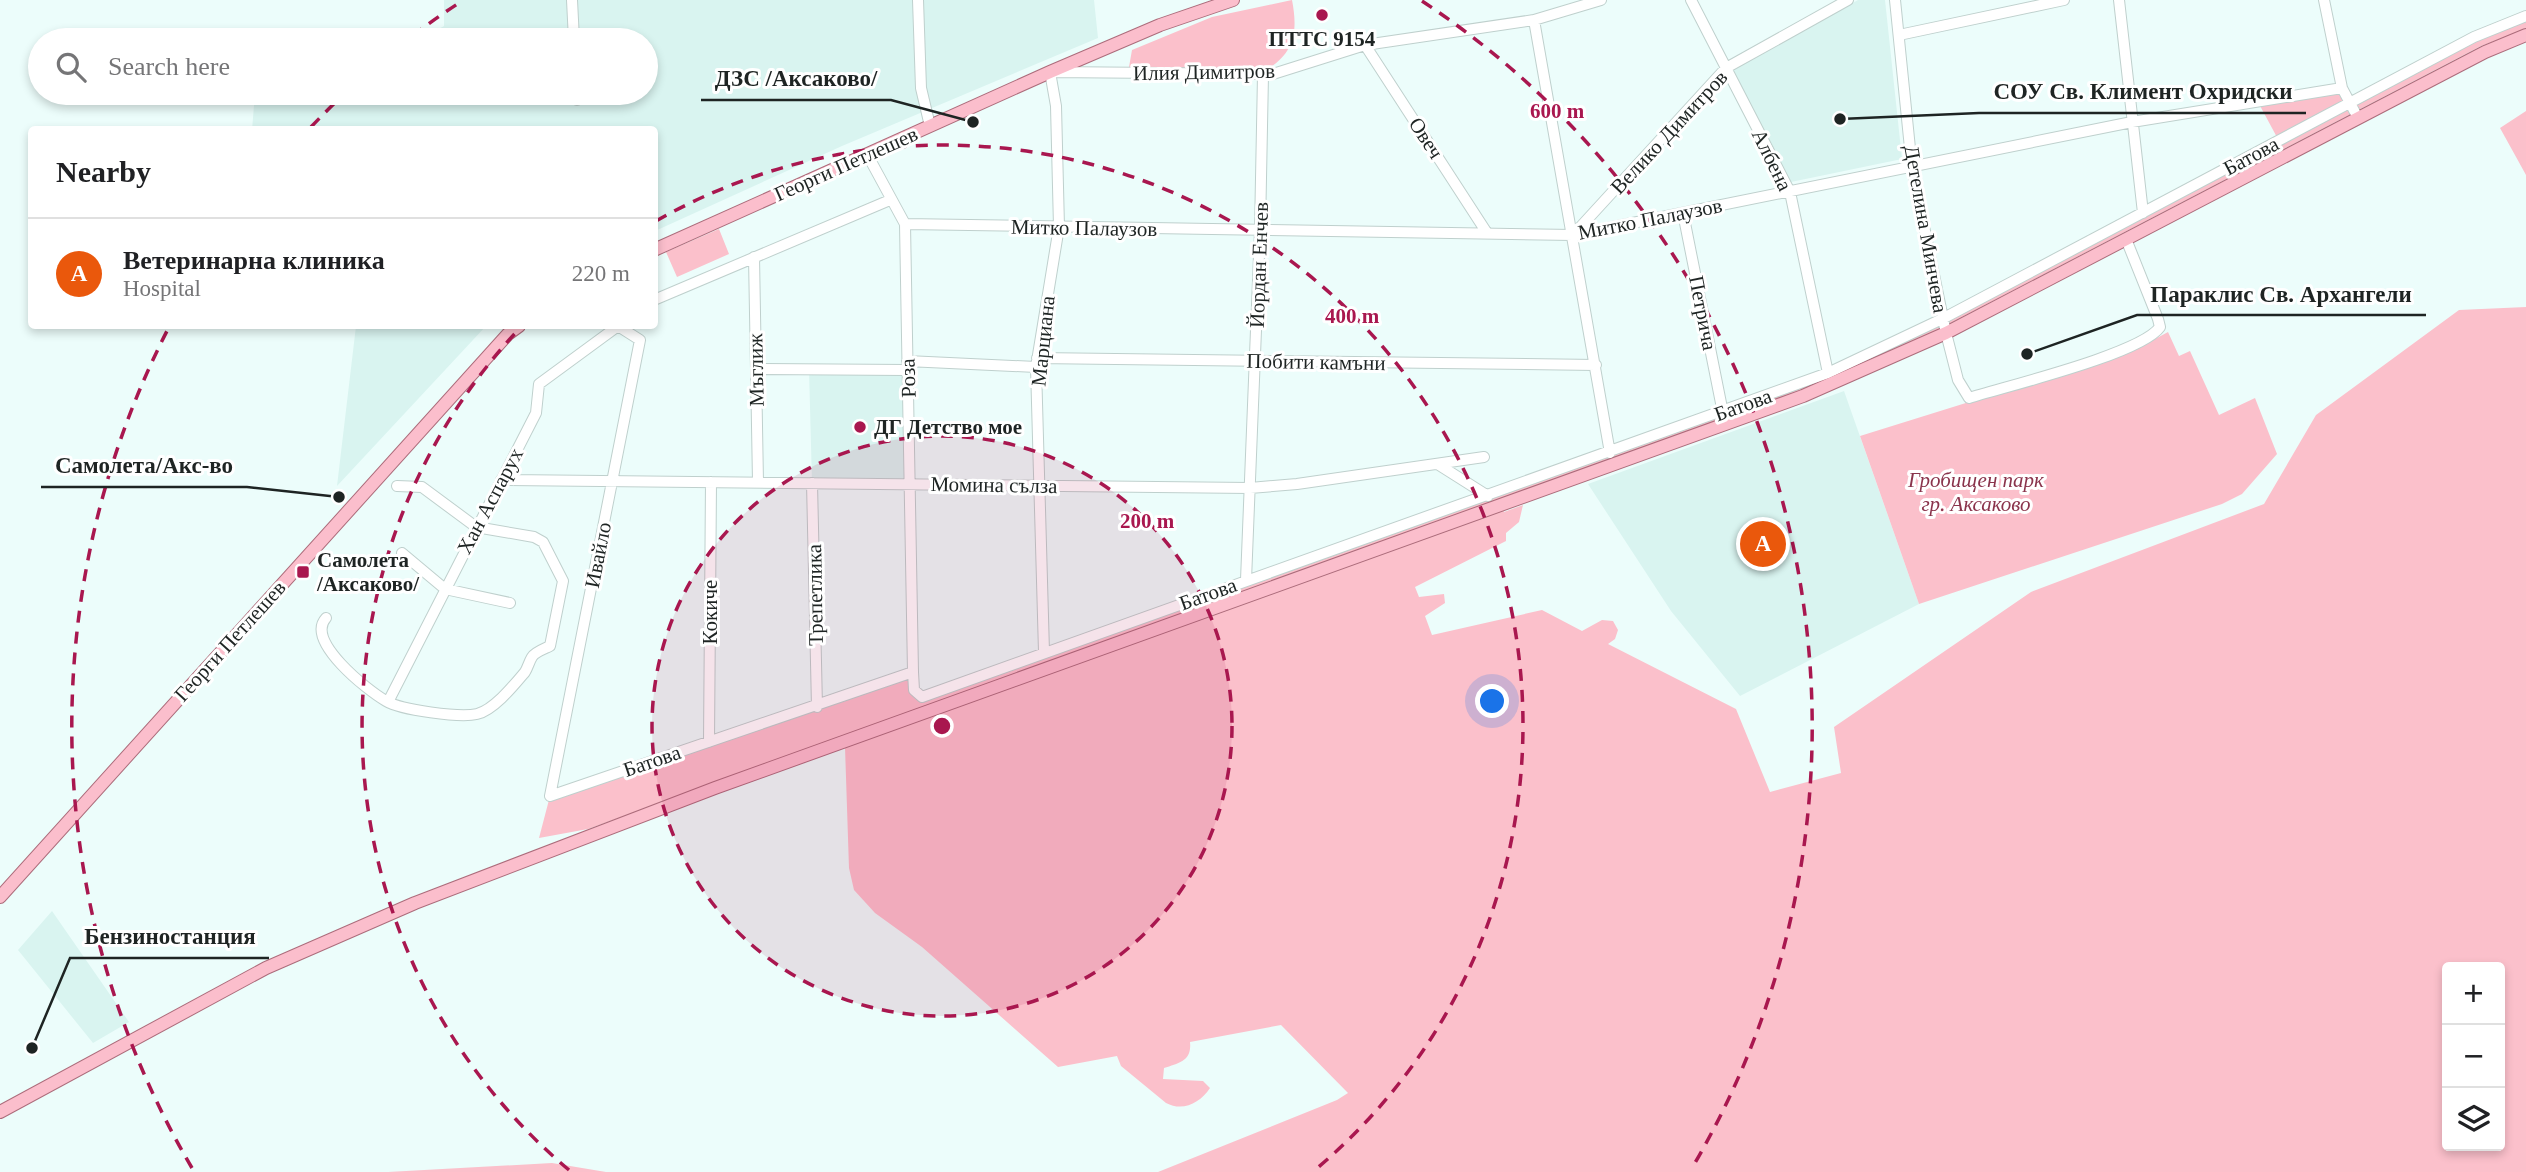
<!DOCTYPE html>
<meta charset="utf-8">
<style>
body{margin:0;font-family:"Times New Roman",serif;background:#f6f6f6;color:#202124}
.controls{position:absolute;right:21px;bottom:21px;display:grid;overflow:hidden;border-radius:7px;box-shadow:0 4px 10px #0003}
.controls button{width:63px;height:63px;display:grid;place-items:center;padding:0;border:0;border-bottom:2px solid #e0e0e0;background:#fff;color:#202124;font:35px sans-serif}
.you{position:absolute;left:1493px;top:702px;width:24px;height:24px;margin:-18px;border:5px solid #fff;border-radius:50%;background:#1a73e8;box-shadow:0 0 0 10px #1a73e833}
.badge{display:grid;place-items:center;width:46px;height:46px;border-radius:50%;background:#ea580c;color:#fff;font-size:23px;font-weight:700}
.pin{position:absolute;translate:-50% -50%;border:4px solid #fff;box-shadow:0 2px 7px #0006}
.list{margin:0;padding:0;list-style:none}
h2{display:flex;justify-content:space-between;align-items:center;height:91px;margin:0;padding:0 28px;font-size:30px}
h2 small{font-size:23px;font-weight:400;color:#757577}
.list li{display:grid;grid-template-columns:46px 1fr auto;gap:21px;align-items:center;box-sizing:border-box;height:112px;padding:0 28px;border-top:2px solid #e0e0e0}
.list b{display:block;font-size:26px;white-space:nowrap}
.list p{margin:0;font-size:23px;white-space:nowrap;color:#757577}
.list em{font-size:23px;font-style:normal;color:#757577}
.icon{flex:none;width:38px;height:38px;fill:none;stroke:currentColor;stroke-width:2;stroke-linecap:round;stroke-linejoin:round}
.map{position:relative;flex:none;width:2526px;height:1172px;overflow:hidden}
.search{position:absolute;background:#fff;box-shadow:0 4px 10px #0003;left:28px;top:28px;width:630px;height:77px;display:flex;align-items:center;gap:18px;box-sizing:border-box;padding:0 24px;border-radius:38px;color:#757577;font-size:26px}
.panel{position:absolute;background:#fff;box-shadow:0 4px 10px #0003;left:28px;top:126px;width:630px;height:203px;border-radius:7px}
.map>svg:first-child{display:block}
</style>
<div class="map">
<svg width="2526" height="1172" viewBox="0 0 2526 1172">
<rect width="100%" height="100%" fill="#ecfdfb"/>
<path fill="#d9f4f0" d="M444 0H1094L1098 38 842 146 655 231 654 130H252L255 93H646V40H419L444 26Z
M1858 0H1885L1902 159 1791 182 1733 70Z
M356 326H486L337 486Z
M809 369 907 370 911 483H812Z
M1844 391 1919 604 1740 696 1671 611 1588 484Z
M52 911 129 1022 93 1043 18 950Z"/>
<path fill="#fbc0cb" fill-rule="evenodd" d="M1292 0C1298 31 1295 53 1266 70L1129 67 1132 50 1212 17Z
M2526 16V29L2481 46 1939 329 1817 387 588 829 539 838 550 796 913 672 917 696 1828 373 2279 141 2258 102 2342 88 2350 103Z
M2526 111V175L2500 128Z
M719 229 729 254 677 277 666 252Z
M2526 307V1172H1158L1337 1100 1348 1093 1281 1025 1190 1042C1192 1061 1179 1063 1164 1068L1163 1079 1203 1081 1210 1088C1200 1103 1183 1112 1166 1103L1121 1066 1117 1056 1058 1067 922 947 875 913 854 890 849 868 845 747 1503 509 1504 512 1523 505 1519 522 1506 533V541L1415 587 1419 597 1444 594 1445 603 1425 616 1432 635 1542 610 1582 631 1602 620 1613 621 1618 630 1615 639 1608 644 1736 709 1770 792 1841 773 1834 727 2031 592 2264 504 2316 415 2459 310ZM2447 967H2500V1146H2447Z
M2168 332 2179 356 2190 351 2219 415 2255 398 2277 454 2242 494 2222 504 1919 604 1860 436 2133 351Z
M552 1163 606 1172H387H388Z"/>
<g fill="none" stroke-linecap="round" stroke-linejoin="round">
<g stroke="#bfd0cd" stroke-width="12">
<path id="minor" d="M572 0 574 40
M918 0 921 88 930 126
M1691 0 1790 192 1828 373
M1895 0 1912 168 1946 333 1958 380 1969 398C2007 386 2141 354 2160 327L2158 319 2126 239
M2119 0 2143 213
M2324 0 2342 88 2358 118
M1534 20 1610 453
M1899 35 2064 0
M1365 45 1487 233
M577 93V100
M867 154 905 224 913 672 914 690 922 697 1828 373 1942 319 2474 37 2526 16
M1683 213 1723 413
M905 224 1573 235 2132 122 2342 88
M1573 235 1726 68 1848 0
M754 257 758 482
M654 300 890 200
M618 326 640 340 550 796 913 672
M1037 358 1596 365
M907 361 1036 367
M756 369 907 370
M1439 465 1488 496
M501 480 1250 488 1297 484 1484 457
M812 483 817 707
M402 553 445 589 510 603
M1246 580 1260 230 1263 75
M326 618C305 641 367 690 386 701 401 710 460 718 477 714 494 710 514 685 525 672 528 667 529 662 532 657 535 652 544 649 550 646L563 581 543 542 534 537 476 527 422 487 397 486
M1044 652 1036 367 1059 227 1056 106 1050 72 1273 74 1365 45 1534 20 1601 0
M388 702 536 413 539 384 618 326
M709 742 711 482"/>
</g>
<g stroke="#ac6c7b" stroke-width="14">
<path id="major" d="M654 250 1050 72 1160 25 1233 0
M0 897 508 334 519 326
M0 1112 266 968 415 903 715 788 1803 396 1946 333 2485 52 2526 35"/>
</g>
<use href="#minor" stroke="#fff" stroke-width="10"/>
<use href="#major" stroke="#fbbecc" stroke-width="12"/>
</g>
<circle cx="942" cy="726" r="290" fill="#a9174f" fill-opacity=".12"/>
<g fill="none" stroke="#a9174f" stroke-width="3.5" stroke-dasharray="12 9">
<circle cx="942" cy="726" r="290"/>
<path d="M569 1170A580 580 0 0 1 521 327M656 221A580 580 0 0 1 1315 1170"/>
<path d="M192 1168A870 870 0 0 1 167 331M311 127A870 870 0 0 1 343 95M412 36A870 870 0 0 1 462 1M1422 1A870 870 0 0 1 1692 1168"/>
</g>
<g fill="#a9174f" stroke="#fff" stroke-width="2.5">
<circle cx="1322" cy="15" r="7"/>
<circle cx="860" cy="427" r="7"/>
<rect x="296" y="565" width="14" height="14" rx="3.5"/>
</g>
<g text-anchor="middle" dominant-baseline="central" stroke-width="6" stroke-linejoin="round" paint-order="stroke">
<g font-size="21" font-weight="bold" fill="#1e2423" stroke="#fff" text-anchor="start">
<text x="1322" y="39" text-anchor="middle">ПТТС 9154</text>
<text x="874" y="427">ДГ Детство мое</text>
<text x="317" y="560">Самолета<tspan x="317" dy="24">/Аксаково/</tspan></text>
</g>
<g font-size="21" fill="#1e2423" stroke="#fff">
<text transform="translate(1204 72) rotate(-1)">Илия Димитров</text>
<text transform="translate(1669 132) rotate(-47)">Велико Димитров</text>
<text transform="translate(1426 138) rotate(57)">Овеч</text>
<text transform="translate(2251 156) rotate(-28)">Батова</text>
<text transform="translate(1772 160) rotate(64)">Албена</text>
<text transform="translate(846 164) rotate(-24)">Георги Петлешев</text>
<text transform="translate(1650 219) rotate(-11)">Митко Палаузов</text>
<text transform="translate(1084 228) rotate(1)">Митко Палаузов</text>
<text transform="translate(1926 229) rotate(80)">Детелина Минчева</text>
<text transform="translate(1259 265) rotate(-88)">Йордан Енчев</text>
<text transform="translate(1703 313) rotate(79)">Петрича</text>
<text transform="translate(1043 341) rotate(-84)">Марциана</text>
<text transform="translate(1316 362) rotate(1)">Побити камъни</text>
<text transform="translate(756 370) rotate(-91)">Мъглиж</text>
<text transform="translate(908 378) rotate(-92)">Роза</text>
<text transform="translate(1743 405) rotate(-20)">Батова</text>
<text transform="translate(994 485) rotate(1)">Момина сълза</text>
<text transform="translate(490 501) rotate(-62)">Хан Аспарух</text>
<text transform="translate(598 555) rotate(-79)">Ивайло</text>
<text transform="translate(1208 594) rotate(-20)">Батова</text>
<text transform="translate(815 595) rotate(-91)">Трепетлика</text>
<text transform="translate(710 612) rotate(-90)">Кокиче</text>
<text transform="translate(230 641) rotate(-48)">Георги Петлешев</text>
<text transform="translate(652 761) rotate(-19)">Батова</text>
</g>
<g font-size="21" font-style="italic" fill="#8a344c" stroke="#fff">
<text x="1976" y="480">Гробищен парк<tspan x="1976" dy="24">гр. Аксаково</tspan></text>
</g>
</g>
<circle cx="942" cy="726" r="10" fill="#a9174f" stroke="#fff" stroke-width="3.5"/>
<g font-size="21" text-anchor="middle" font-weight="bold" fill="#a9174f" stroke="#fff" stroke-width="6" stroke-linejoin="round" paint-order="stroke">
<text x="1557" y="118">600 m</text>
<text x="1352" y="323">400 m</text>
<text x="1147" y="528">200 m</text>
</g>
<path fill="none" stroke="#1e2423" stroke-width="2.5" d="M973 122L891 100H701M1840 119L1979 113H2306M2027 354L2137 315H2426M339 497L247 487H41M32 1048L70 958H269"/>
<g fill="#1e2423" stroke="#fff" stroke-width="2.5">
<circle cx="973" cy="122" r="7"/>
<circle cx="1840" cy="119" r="7"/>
<circle cx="2027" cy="354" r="7"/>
<circle cx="339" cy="497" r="7"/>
<circle cx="32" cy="1048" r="7"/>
</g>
<g font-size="23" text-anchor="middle" font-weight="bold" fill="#1e2423" stroke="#fff" stroke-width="6" stroke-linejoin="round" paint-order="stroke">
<text x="796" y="86">ДЗС /Аксаково/</text>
<text x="2143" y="99">СОУ Св. Климент Охридски</text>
<text x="2281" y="302">Параклис Св. Архангели</text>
<text x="144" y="473">Самолета/Акс-во</text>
<text x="170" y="944">Бензиностанция</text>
</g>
</svg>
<div class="controls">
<button>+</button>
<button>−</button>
<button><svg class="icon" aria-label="layers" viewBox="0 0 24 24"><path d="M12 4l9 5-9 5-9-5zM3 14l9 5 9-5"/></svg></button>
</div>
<div class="you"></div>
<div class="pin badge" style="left:1763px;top:544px">A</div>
<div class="search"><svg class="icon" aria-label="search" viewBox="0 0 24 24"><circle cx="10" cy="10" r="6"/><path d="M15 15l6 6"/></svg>Search here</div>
<section class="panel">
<h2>Nearby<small></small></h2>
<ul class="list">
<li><span class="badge">A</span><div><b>Ветеринарна клиника</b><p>Hospital</p></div><em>220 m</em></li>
</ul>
</section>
</div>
